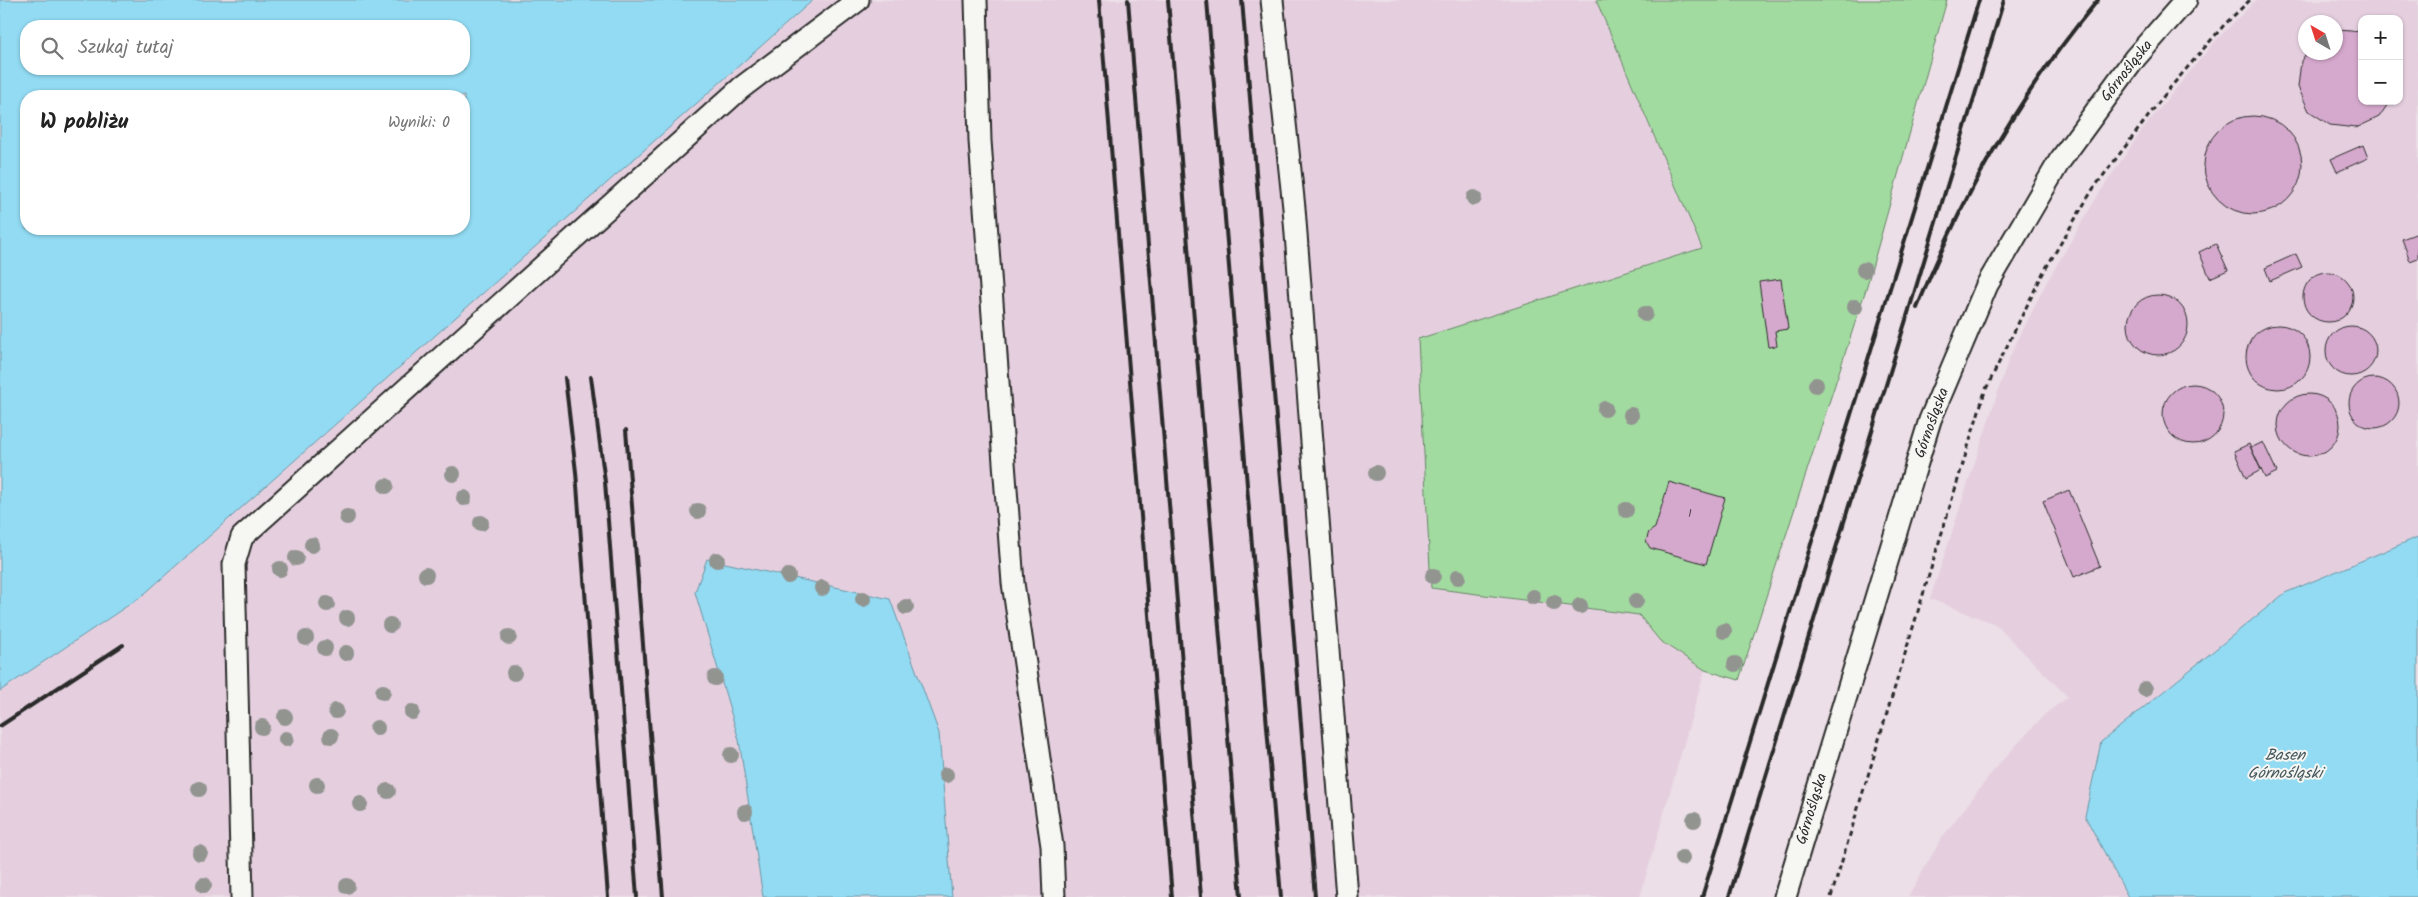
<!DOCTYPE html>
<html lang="pl">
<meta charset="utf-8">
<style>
body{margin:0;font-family:Kalam,sans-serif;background:#f2f2f2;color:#222}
.controls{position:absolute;right:15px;top:15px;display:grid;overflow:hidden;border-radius:10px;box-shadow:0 1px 4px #0004}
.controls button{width:45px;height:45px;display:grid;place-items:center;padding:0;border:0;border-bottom:1px solid #e0e0e0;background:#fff;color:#222;font:25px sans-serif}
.compass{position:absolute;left:2298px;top:15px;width:45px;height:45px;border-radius:50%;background:#fff;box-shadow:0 1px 4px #0004;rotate:321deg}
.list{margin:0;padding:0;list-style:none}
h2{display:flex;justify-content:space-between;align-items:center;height:65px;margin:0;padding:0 20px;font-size:21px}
h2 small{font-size:16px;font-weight:400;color:#767676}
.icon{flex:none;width:28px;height:28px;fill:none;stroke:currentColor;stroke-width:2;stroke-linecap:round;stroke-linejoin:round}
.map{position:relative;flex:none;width:2418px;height:897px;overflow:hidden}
.search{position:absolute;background:#fff;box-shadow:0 1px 4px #0004;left:20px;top:20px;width:450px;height:55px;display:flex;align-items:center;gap:12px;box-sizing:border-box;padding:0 18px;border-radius:20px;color:#767676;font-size:19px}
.panel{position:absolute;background:#fff;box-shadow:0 1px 4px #0004;left:20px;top:90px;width:450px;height:145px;border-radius:20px}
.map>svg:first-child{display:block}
</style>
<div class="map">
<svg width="2418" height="897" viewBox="0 0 2418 897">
<rect width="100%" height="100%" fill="#ecdfe7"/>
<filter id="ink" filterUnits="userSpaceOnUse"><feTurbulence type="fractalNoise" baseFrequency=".02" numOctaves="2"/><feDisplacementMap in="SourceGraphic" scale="10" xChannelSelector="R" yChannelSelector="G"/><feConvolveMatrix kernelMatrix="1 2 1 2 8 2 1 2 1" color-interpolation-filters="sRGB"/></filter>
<g filter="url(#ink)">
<path fill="#e5cfdf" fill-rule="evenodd" d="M813 0H1596L1702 248 1418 339 1431 588 1639 615 1660 641 1705 670 1640 897H0V691L142 596Z
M2256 0H2418V537L2285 593 2085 816 2128 897H1908L1941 839 1997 766 2045 714 2068 697 1995 624 1930 599 2009 358 2045 285 2098 195 2142 130 2215 41ZM2362 19H2399V101H2362ZM2306 22H2336V52H2306Z"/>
<path fill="#a2dba0" stroke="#668366" d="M1596 0H1947L1866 289 1739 680 1705 670 1660 641 1639 615 1431 588 1418 339 1702 248Z"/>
<path fill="#92dbf3" stroke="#6995a3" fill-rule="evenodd" d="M0 0H813L142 596 0 691ZM464 26V69H26V26ZM26 96H464V229H26Z
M2418 537V897H2128L2085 816 2101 742 2285 593Z
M707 559 890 599 939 733 952 897H763L739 740 695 592Z"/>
<path fill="#d5a9cd" stroke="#2b2b2b" d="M2339 30 2362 32V101H2390L2379 117 2356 128 2330 125 2309 111 2298 87 2301 61 2307 52H2336V32Z
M2204 165a49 49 0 1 1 98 0a49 49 0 1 1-98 0Z
M2363 145 2368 158 2337 172 2331 159Z
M2418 233V258L2410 261 2402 239Z
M2216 244 2228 270 2210 278 2199 252Z
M2296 254 2302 267 2270 281 2265 268Z
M2303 297a25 25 0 1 1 50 0a25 25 0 1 1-50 0Z
M1781 279 1788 329 1775 331 1777 346 1768 347 1759 282Z
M2128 325a30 30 0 1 1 60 0a30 30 0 1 1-60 0Z
M2246 357a32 32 0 1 1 64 0a32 32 0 1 1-64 0Z
M2326 351a25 25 0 1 1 50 0a25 25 0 1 1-50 0Z
M2349 403a25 25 0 1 1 50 0a25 25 0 1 1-50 0Z
M2163 414a30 30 0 1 1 60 0a30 30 0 1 1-60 0Z
M2278 425a31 31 0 1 1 62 0a31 31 0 1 1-62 0Z
M2263 442 2277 472 2265 478 2251 448Z
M2249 444 2261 470 2246 478 2234 451Z
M1669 482 1725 498 1706 564 1650 548 1646 541 1649 532 1655 528Z
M2069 490 2100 566 2074 577 2043 501Z"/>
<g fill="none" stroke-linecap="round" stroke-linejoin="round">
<g stroke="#2b2b2b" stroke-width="25">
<path id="service" d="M976 0 980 141 1013 583 1052 846 1054 897
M1272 0 1294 208 1347 897
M242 897 234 564 242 537 741 88 858 0
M1785 897 1930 420 1987 285 2059 162 2135 58 2186 0"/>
</g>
<path stroke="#2b2b2b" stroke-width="3" stroke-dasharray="5 4" stroke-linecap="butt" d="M1831 897 1985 391 2043 273 2093 189 2169 89 2224 25 2250 0"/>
<use href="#service" stroke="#f6f6f2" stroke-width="21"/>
<path stroke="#2b2b2b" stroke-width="4" d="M1099 0 1172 897
M1128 0 1201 897
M1168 0 1241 897
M1207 0 1281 897
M1242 0 1315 897
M1917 308C1961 198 2022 91 2098 0
M591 377 605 482 637 897
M565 378 576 472 608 897
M626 430 663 897
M0 726 123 645
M1702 897 1979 0
M1729 897 2004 0"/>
</g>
<g fill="#929490">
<circle cx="1474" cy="198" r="8"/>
<circle cx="1864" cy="270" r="8"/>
<circle cx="1855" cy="307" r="8"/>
<circle cx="1645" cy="314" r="8"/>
<circle cx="1816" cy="385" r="8"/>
<circle cx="1605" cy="409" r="8"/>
<circle cx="1631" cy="415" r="8"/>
<circle cx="1376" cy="473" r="8"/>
<circle cx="453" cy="474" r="8"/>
<circle cx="386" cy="486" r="8"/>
<circle cx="464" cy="498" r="8"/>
<circle cx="1626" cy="510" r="8"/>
<circle cx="698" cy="511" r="8"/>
<circle cx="347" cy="517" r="8"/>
<circle cx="481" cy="523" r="8"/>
<circle cx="312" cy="545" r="8"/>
<circle cx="296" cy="558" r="8"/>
<circle cx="717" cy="560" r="8"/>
<circle cx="280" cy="569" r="8"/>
<circle cx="426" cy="575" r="8"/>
<circle cx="788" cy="576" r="8"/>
<circle cx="1433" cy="576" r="8"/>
<circle cx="1458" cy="577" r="8"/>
<circle cx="822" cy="588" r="8"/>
<circle cx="1533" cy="597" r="8"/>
<circle cx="863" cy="599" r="8"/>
<circle cx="1636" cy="601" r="8"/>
<circle cx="1554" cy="603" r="8"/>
<circle cx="327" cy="604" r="8"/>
<circle cx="1580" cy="606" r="8"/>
<circle cx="906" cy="607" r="8"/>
<circle cx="347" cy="618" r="8"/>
<circle cx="390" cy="625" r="8"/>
<circle cx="1724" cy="631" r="8"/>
<circle cx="509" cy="637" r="8"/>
<circle cx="306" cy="638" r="8"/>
<circle cx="325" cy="648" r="8"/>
<circle cx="346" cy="653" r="8"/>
<circle cx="1735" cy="664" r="8"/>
<circle cx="514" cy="673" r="8"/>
<circle cx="715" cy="678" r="8"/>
<circle cx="2145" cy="689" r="8"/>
<circle cx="383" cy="692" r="8"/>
<circle cx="336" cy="711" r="8"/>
<circle cx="412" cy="712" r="8"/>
<circle cx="285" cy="717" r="8"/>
<circle cx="262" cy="727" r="8"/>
<circle cx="377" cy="728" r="8"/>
<circle cx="331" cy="736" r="8"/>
<circle cx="286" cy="739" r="8"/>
<circle cx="731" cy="755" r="8"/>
<circle cx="946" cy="775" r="8"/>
<circle cx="317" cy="785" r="8"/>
<circle cx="199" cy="789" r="8"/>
<circle cx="388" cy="791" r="8"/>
<circle cx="360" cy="804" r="8"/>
<circle cx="745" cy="812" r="8"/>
<circle cx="1694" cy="820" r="8"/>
<circle cx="200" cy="853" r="8"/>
<circle cx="1682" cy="858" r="8"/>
<circle cx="204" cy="885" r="8"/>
<circle cx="347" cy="886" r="8"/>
</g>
</g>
<g text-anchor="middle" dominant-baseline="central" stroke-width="4" stroke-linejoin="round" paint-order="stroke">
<g font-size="12" fill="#564a54">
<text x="1690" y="513">1</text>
</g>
<g font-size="15" fill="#2b2b2b" stroke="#f6f6f2">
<text transform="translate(2127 71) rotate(-52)">Górnośląska</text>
<text transform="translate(1932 423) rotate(-70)">Górnośląska</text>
<text transform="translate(1812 809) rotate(-73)">Górnośląska</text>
</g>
<g font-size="16" font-style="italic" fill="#45575d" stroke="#f6f6f2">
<text x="2285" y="755">Basen<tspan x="2285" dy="18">Górnośląski</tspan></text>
</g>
</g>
</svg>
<div class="controls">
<button>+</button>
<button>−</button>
</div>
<svg class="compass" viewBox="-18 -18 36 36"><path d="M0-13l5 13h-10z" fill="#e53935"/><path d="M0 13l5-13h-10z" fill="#767676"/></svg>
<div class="search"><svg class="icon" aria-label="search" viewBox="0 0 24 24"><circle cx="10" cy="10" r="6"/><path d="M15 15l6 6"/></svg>Szukaj tutaj</div>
<section class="panel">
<h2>W pobliżu<small>Wyniki: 0</small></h2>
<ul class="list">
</ul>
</section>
</div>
